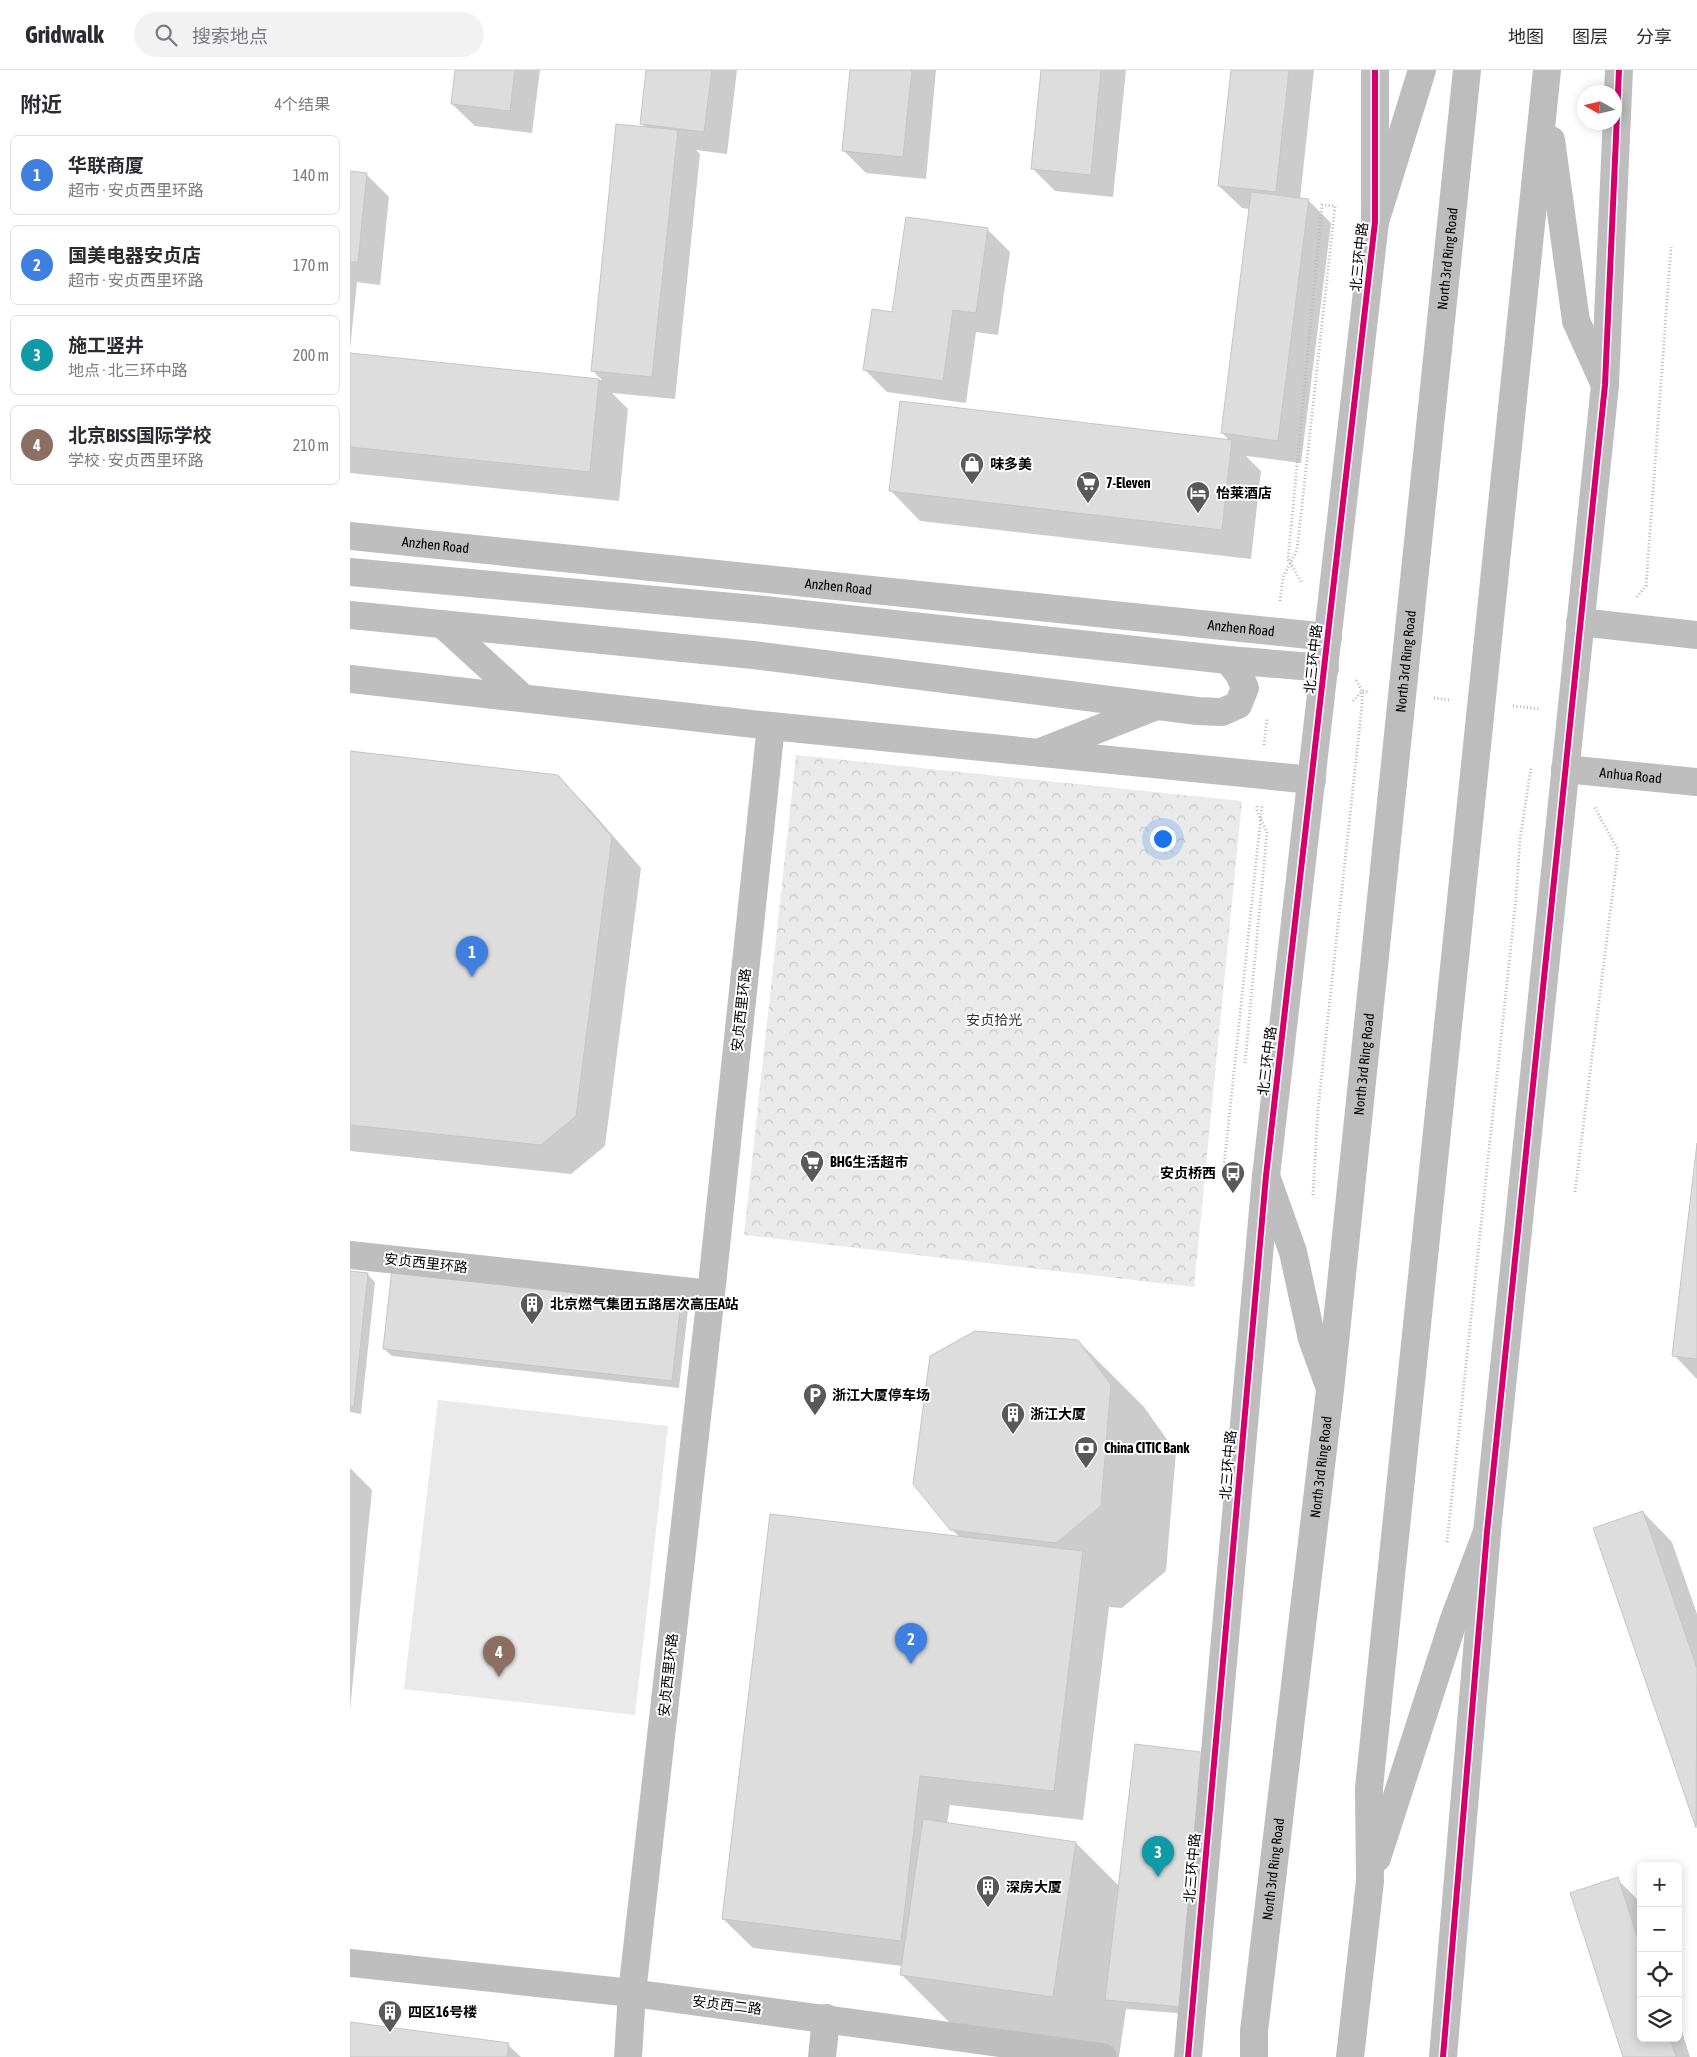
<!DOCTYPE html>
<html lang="zh">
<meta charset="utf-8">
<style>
body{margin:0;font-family:"Asap Condensed","Noto Sans SC",sans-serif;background:#f2f2f3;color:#2b2b33}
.controls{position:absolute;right:15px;bottom:15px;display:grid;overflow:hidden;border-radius:8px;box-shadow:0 2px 12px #0003}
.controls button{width:45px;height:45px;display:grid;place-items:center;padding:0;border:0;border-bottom:1px solid #e1e1e2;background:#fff;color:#2b2b33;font:25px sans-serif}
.compass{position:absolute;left:1227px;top:15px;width:45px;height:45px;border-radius:50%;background:#fff;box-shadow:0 2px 12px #0003;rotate:278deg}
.you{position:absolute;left:812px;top:768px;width:18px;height:18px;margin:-12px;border:4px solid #fff;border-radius:50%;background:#1a73e8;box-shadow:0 0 0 8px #1a73e833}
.badge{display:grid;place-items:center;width:32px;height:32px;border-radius:50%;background:#595959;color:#fff;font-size:16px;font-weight:700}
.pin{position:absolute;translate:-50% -41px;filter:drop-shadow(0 1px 2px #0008)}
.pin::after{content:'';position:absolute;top:26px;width:18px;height:15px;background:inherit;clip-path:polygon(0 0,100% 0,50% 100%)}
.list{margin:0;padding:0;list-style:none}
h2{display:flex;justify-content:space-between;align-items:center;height:65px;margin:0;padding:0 20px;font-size:21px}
h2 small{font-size:16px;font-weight:400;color:#7c7c81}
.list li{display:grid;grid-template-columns:32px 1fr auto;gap:15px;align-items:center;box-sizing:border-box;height:80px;margin:0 10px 10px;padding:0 10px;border:1px solid #e1e1e2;border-radius:8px}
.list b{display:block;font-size:19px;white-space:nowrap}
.list p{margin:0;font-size:16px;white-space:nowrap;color:#7c7c81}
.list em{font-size:16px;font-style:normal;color:#7c7c81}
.icon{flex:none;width:28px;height:28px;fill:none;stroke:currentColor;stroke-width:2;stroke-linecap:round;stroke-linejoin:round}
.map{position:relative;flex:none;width:1347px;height:1987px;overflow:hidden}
header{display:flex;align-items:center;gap:30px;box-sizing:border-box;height:70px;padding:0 25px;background:#fff;border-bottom:1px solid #e1e1e2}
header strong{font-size:24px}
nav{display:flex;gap:28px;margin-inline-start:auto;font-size:18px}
.search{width:350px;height:45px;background:#f2f2f3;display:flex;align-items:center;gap:12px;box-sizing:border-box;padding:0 18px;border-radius:28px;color:#7c7c81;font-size:19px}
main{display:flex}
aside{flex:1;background:#fff}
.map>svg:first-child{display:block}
</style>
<header>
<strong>Gridwalk</strong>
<div class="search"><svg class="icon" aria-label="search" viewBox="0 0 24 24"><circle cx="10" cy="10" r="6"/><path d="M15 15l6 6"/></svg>搜索地点</div>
<nav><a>地图</a><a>图层</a><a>分享</a></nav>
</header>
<main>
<aside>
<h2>附近<small>4个结果</small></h2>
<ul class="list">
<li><span class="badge" style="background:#3f7fe0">1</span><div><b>华联商厦</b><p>超市 · 安贞西里环路</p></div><em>140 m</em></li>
<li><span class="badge" style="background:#3f7fe0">2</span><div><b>国美电器安贞店</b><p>超市 · 安贞西里环路</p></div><em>170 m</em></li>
<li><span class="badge" style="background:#0f9aa8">3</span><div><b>施工竖井</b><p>地点 · 北三环中路</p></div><em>200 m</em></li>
<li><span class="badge" style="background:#8d6e63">4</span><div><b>北京BISS国际学校</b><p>学校 · 安贞西里环路</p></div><em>210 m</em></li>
</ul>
</aside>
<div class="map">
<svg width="1347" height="1987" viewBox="0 0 1347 1987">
<defs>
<pattern id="park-crowns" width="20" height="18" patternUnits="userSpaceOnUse" patternTransform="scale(1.25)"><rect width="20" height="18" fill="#eaeaea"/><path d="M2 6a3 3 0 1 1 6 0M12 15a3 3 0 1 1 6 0" fill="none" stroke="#c7c7c7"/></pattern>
</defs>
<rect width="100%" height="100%" fill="#fff"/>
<path fill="url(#park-crowns)" d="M446 685 892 731 844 1217 394 1165Z"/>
<path fill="#eaeaea" d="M88 1330 318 1356 285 1645 54 1619Z"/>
<path fill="#0003" d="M107 0H190L182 63 125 56 102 34Z
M297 0H387L377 84 346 80 350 84 325 329 262 323 278 339 269 431 0 403V285L252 310 243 301 296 58 291 53Z
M501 0H586L576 109 516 103 493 80Z
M693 0H776L763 127 705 121 682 98Z
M882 0H964L950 129 958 130 981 153 951 393 896 386 911 401 901 489 570 451 541 421 880 371 872 363 900 139 892 138 869 116Z
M0 103 16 104 39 127 30 215 7 212 0 279Z
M637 159 660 182 648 265 626 262 616 333 537 322 514 299 543 243Z
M0 682 207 706 237 736 291 798 255 1076 221 1104 0 1081Z
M1347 1083V1309L1324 1285Z
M0 1203 17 1204 25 1212 11 1344 0 1342Z
M330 1233 338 1240 329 1318 42 1286 34 1279Z
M728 1271 794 1337 826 1382 816 1501 772 1538 759 1537 733 1750 600 1735 597 1754 726 1773 769 1816 839 1944 776 1939 769 1987H734L617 1970 551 1904 552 1896 403 1878 373 1849 611 1468 601 1459Z
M0 1398 22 1420 0 1640Z
M1293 1442 1322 1472 1347 1544V1757L1245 1459Z
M1267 1809 1291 1833V1968H1328V1949L1340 1987H1274Z
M0 1953 158 1975 171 1987H0Z"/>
<path fill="#ddd" stroke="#c5c5c5" d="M105 0H165L160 41 101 34Z
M296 0H362L354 62 290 54Z
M500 0H562L553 87 492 81Z
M691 0H751L741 105 681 99Z
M881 0H939L926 122 868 116Z
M266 54 328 60 302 307 241 301Z
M0 101 17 103 8 192H0Z
M901 122 959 129 928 371 871 363Z
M556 147 638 158 626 243 603 240 593 311 513 300 522 239 542 242Z
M0 283 249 309 240 402 0 377Z
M550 331 882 370 872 460 539 421Z
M0 681 208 705 262 767 226 1046 191 1075 0 1055Z
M1347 1073V1289L1322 1286Z
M42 1199 331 1231 322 1311 33 1279Z
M0 1201 18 1203 4 1337 0 1336Z
M625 1261 728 1270 761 1315 751 1436 706 1473 600 1460 563 1414 580 1286Z
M1293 1441 1347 1598 1346 1758 1243 1458Z
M420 1444 733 1481 704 1721 570 1706 551 1871 372 1849Z
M785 1674 859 1683 832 1937 755 1930Z
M573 1749 726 1772 703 1927 550 1905Z
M1268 1807 1291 1878V1968H1320L1326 1987H1273L1220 1823Z
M0 1952 159 1973 157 1987H0Z"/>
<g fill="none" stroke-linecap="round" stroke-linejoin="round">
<path stroke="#b8b8b8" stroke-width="3" stroke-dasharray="1 2.5" stroke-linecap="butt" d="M1287 527 1296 516 1321 177
M930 531 933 507 947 480 985 136 972 135 938 489 952 513
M1084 628 1100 630
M1003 631 1012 621 1005 608
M1163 636 1190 639
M914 675 917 649
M895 993 917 762 907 741V736
M874 1096 912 736
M874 1096 885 1097
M1225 1122 1268 780 1244 736
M963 1125 968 1039 1012 635V621L1020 622
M1097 1472 1166 828 1170 769 1181 698"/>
<g stroke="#bebebe" stroke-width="28">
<path id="s1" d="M0 466 978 567"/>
<path d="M0 502 415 540 878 590 975 598"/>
<path d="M0 545 403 585 847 641 872 642 888 635 895 618 889 604 878 590"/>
<path d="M1230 552 1347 565"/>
<path d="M92 554 173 628"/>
<path d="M0 609 421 656 962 710"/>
<path d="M693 681 804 637"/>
<path id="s2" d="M1215 699 1347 712"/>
<path d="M0 1185 361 1224"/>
<path d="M0 1893 282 1923 753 1987"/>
<path d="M278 1987 282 1923 361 1224 421 656"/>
<path d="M472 1987 476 1948"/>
<path d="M838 1987 916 1106 1025 152V0"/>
<path d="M1093 1987 1137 1462 1255 315 1269 0"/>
</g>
<g stroke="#bdbdbd" stroke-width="28">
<path d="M1201 70 1226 251 1255 315"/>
<path d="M1025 152 1072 0"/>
<path d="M916 1106 943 1182 962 1269 978 1313"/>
<path d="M1027 1788 1104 1549 1137 1462"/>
<path id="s3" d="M904 1987V1961L980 1320 1117 0"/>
<path d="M1000 1987 1020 1811 1019 1718 1197 0"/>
</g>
<g stroke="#fff" stroke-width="9">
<path id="cycleway" d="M838 1987 916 1106 1025 152V0
M1093 1987 1137 1462 1255 315 1269 0"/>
</g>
<use href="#cycleway" stroke="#d6006c" stroke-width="6"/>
</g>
<defs>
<g id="shop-pin" transform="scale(1.25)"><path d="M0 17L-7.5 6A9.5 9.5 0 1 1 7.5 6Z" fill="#595959" stroke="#fff"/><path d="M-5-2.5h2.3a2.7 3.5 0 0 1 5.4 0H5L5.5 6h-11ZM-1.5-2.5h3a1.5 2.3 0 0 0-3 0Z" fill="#fff"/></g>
<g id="supermarket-pin" transform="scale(1.25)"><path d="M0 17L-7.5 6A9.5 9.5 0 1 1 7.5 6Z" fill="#595959" stroke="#fff"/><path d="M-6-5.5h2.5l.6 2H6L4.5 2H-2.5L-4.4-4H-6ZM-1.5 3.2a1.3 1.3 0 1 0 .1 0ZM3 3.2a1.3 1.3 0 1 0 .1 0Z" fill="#fff"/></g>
<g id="hotel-pin" transform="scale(1.25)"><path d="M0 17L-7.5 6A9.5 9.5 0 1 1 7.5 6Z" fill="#595959" stroke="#fff"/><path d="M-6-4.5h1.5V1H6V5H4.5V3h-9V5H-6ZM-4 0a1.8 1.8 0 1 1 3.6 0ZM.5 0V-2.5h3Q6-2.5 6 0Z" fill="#fff"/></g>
<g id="bus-pin" transform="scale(1.25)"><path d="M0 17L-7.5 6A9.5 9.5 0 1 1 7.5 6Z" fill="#595959" stroke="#fff"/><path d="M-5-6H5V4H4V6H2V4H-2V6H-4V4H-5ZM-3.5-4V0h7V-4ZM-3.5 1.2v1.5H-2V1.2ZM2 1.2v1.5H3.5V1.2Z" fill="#fff"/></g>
<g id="building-pin" transform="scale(1.25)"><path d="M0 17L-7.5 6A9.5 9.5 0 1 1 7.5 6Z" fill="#595959" stroke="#fff"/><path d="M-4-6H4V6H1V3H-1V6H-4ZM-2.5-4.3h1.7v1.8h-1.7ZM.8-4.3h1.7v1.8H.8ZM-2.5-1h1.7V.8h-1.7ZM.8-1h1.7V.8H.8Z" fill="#fff"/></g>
<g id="parking-pin" transform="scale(1.25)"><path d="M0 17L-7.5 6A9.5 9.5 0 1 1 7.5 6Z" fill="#595959" stroke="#fff"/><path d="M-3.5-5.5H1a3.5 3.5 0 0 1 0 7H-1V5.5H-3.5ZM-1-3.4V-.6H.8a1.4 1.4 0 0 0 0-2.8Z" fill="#fff"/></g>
<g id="bank-pin" transform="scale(1.25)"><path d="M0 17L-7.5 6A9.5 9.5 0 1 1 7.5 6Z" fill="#595959" stroke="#fff"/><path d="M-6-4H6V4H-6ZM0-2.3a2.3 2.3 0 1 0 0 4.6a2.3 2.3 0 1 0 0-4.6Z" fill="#fff"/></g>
</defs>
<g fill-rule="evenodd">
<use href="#shop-pin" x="622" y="394"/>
<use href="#supermarket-pin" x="738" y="413"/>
<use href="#hotel-pin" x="848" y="423"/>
<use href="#supermarket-pin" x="462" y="1092"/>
<use href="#bus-pin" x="883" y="1103"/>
<use href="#building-pin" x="182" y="1234"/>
<use href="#parking-pin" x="465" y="1325"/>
<use href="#building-pin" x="663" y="1344"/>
<use href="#bank-pin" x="736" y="1378"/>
<use href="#building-pin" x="638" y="1817"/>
<use href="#building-pin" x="40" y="1942"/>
</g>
<g text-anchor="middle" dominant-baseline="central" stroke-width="4" stroke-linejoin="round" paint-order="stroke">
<g font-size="14" fill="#000" stroke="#fff">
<text transform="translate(1009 187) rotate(-84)">北三环中路</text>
<text stroke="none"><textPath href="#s3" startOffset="1809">North 3rd Ring Road</textPath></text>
<text stroke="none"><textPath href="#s1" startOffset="86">Anzhen Road</textPath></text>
<text stroke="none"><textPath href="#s1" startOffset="491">Anzhen Road</textPath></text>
<text stroke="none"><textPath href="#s1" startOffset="896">Anzhen Road</textPath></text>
<text transform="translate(963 589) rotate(-84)">北三环中路</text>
<text stroke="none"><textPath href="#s3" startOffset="1404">North 3rd Ring Road</textPath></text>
<text stroke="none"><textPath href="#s2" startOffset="66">Anhua Road</textPath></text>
<text transform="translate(391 940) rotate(-84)">安贞西里环路</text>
<text transform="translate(917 991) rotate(-83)">北三环中路</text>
<text stroke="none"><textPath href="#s3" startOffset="999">North 3rd Ring Road</textPath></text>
<text transform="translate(76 1193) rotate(6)">安贞西里环路</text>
<text transform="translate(878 1395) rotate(-85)">北三环中路</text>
<text stroke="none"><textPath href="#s3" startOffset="594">North 3rd Ring Road</textPath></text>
<text transform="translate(318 1605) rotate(-84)">安贞西里环路</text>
<text transform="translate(842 1798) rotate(-85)">北三环中路</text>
<text stroke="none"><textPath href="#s3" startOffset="189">North 3rd Ring Road</textPath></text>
<text transform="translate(377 1935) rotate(7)">安贞西二路</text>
</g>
<g font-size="14" font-weight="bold" fill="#000" stroke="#fff" text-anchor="start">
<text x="640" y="394">味多美</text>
<text x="756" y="413">7-Eleven</text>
<text x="866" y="423">怡莱酒店</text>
<text x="480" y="1092">BHG生活超市</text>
<text x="866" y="1103" text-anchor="end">安贞桥西</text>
<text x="200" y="1234">北京燃气集团五路居次高压A站</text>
<text x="482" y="1325">浙江大厦停车场</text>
<text x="680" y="1344">浙江大厦</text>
<text x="754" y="1378">China CITIC Bank</text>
<text x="656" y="1817">深房大厦</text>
<text x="58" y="1942">四区16号楼</text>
</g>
<g font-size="14" fill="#303030" stroke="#fff">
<text x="644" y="950">安贞拾光</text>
</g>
</g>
</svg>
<div class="controls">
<button>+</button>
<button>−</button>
<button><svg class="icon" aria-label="locate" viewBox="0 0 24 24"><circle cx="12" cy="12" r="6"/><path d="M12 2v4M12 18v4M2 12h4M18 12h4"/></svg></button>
<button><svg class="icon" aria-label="layers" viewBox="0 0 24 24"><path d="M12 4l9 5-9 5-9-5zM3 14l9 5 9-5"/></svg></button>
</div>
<svg class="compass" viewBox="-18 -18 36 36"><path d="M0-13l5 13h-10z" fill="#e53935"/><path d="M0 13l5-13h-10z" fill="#7c7c81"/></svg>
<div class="you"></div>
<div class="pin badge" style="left:122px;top:907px;background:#3f7fe0">1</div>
<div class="pin badge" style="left:561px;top:1594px;background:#3f7fe0">2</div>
<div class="pin badge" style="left:808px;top:1807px;background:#0f9aa8">3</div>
<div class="pin badge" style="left:149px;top:1607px;background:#8d6e63">4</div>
</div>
</main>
